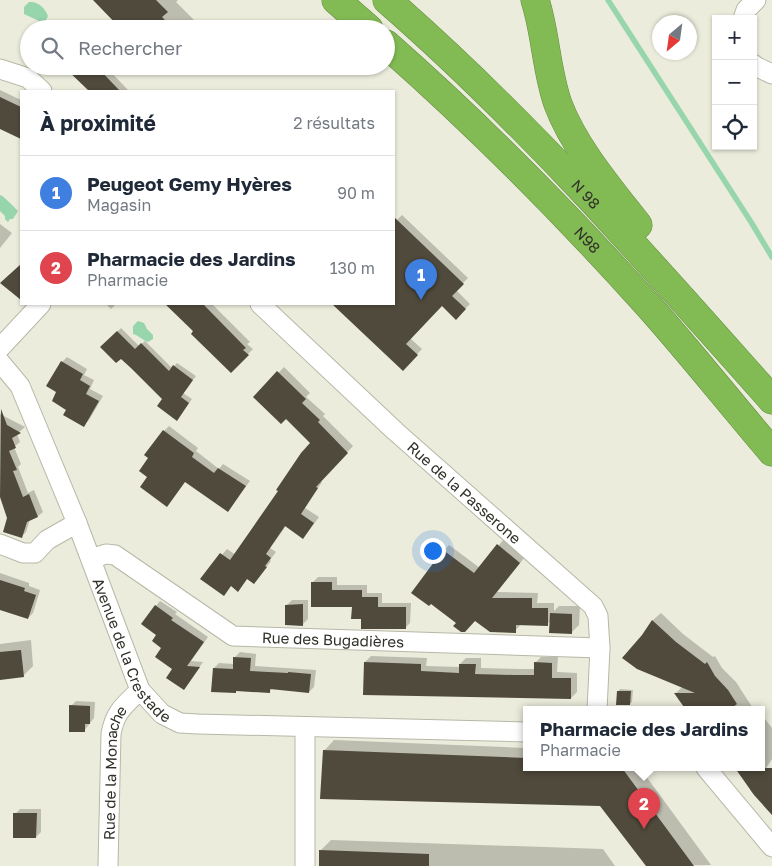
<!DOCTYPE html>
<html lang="fr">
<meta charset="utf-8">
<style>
body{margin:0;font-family:"Golos Text",sans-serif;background:#f2f2f3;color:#1f2937}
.controls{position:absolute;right:15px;top:15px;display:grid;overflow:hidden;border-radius:0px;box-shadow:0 1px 4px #0004}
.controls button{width:45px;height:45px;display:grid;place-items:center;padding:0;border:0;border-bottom:1px solid #e0e1e3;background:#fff;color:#1f2937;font:25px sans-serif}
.compass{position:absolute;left:652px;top:15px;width:45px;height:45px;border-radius:50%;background:#fff;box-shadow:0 1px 4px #0004;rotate:209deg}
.you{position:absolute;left:432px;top:550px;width:18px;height:18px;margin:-12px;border:4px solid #fff;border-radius:50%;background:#1a73e8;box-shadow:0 0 0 8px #1a73e833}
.badge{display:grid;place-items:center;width:32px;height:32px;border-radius:50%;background:#111827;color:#fff;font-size:16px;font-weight:700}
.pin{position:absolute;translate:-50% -41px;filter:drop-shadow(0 1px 2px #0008)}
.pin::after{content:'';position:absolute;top:26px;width:18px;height:15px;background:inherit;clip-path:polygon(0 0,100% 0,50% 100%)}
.popup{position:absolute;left:523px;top:706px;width:242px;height:65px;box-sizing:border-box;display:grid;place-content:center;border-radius:0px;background:#fff;filter:drop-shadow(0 1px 4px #0005);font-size:16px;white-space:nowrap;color:#747a83}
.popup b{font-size:19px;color:#1f2937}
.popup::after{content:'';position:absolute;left:50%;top:100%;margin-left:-10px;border:10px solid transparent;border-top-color:#fff}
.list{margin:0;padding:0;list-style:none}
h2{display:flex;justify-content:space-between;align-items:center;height:65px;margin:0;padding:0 20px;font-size:21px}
h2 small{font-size:16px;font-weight:400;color:#747a83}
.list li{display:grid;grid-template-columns:32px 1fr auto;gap:15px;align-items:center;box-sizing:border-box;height:75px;padding:0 20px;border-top:1px solid #e0e1e3}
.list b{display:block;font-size:19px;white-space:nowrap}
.list p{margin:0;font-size:16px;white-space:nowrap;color:#747a83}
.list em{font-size:16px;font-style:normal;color:#747a83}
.icon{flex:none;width:28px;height:28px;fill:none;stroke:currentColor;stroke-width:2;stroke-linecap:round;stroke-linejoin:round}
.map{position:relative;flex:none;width:772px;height:866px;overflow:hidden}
.search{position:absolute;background:#fff;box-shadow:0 1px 4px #0004;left:20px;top:20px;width:375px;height:55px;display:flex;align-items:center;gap:12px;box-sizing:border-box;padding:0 18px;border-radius:28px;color:#747a83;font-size:19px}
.panel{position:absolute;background:#fff;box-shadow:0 1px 4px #0004;left:20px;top:90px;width:375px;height:215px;border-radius:0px}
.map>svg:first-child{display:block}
</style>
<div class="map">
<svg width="772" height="866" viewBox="0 0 772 866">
<rect width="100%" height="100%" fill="#ebecdb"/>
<path fill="#97d5ad" d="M29 2C38 1 45 8 48 16L45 22H41L24 14V7Z
M0 195C4 196 14 207 18 211L13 219H10L8 222 5 219V216L0 211Z
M138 321 144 323 147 329 153 335V339L148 342C142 340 140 336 133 334V326Z"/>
<path fill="#0003" d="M102 0H178L176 2 203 29H123Z
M49 21 57 29H42Z
M64 66H105L129 91H90Z
M0 90 21 100V107L12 126 0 127Z
M402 215 468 278 456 290 470 304 456 318 442 304 410 338 422 349 403 369 334 304H394V223Z
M0 224 12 233 0 248Z
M106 304H116L111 309Z
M167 304H212L250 342 247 344 253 349 231 371Z
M121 328 139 346 145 341 172 368 177 363 196 376 183 393 192 399 180 416 120 357 102 347Z
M67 357 87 369 84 375 94 380 90 389 103 396 89 420 84 425 68 409 58 392 62 362Z
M284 367 310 393 306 397 325 414 323 416 353 446 320 481 322 482 305 508 319 517 308 532 303 537 286 526 270 548 276 552 270 560 271 561 259 577 254 583 248 578 238 590 232 585 202 578 227 549 236 555 312 443 286 418 255 397Z
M0 414 25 427 17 434 20 442 14 447 21 464 18 467 28 493 34 490 43 512 38 516 30 519 26 532 21 537 9 518 0 494Z
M169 426 198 448 196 451 219 469 223 464 250 481 228 510 186 480 149 477 150 458 164 431Z
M504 539 525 557 497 592 538 593 537 603H554V611L559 606H580L579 625 571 633 551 621 547 624H521L515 631 476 620 458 622 443 551 449 545 480 568Z
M0 573 29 583V586L40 590 33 613 28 618 0 609Z
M318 577H337V585H367V593H382V603H411L410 623 405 628 362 618 353 606 313 582Z
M292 600H308V619L303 624 287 605Z
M160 601 177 612 175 614 208 637 191 661 203 662 184 689 163 648 158 634 156 606Z
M661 613 683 634 713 657 715 656 722 668 736 682 754 710H687L676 693 682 687 643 636 653 620Z
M31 640 33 666 23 676 0 678V644Z
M240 652 256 654 255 666 316 670 314 687 309 692 273 688 269 692 238 690 235 692 214 668 219 663 234 664 235 657Z
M371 656 427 658 426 666 460 667V664L466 658H481V668L520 669H535V663L541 657H558L557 672 577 673V692L571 698 365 662Z
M620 689 633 690 632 702 630 704 618 692Z
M76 701 95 702 94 718 84 731 71 706Z
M762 715 772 728V759L757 782 772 774V815L769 809 750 790 751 789 736 768H762Z
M334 740 526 748V768H640L711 865 648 866 601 805 324 751Z
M20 809H41V832L36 837 15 814Z
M331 840 603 849 615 866H320V851Z"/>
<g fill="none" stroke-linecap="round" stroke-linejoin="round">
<path stroke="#97d5ad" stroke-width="5.5" d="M608 0 751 222 772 257"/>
</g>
<path fill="#504a3c" d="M93 0H156L168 12 162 17 174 29H121Z
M63 66H96L120 91H89Z
M0 97 21 107V139L0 129Z
M394 217 464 284 452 296 466 309 456 320 442 306 406 344 418 355 403 371 332 304H394Z
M21 264V300L0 283Z
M165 304H203L246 348 243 350 249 355 231 373 191 334 193 331Z
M117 331 135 349 141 343 169 371 173 365 193 380 181 397 189 403 177 421 157 406 162 399 131 368 121 359 116 363 100 347Z
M61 361 83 374 80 380 90 386 86 394 99 401 84 427 63 415 66 410 52 401 56 392 46 386Z
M277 371 306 399 302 403 320 420 318 422 348 453 316 487 318 488 301 514 314 523 303 539 285 526 266 554 271 558 265 566 267 567 254 584 247 579 238 592 231 586 224 596 200 579 220 553 230 560 278 491 276 490 301 453 310 443 286 419 281 424 253 397Z
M1 409 7 425 21 433 12 438 16 448 9 451 17 470 13 471 23 497 29 494 38 517 27 522 22 538 3 532 7 518 0 497Z
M163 430 194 453 192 457 214 473 218 468 246 486 228 512 185 482 167 507 140 487 147 477 139 471 148 458 144 455Z
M497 544 520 563 492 598H532V608H548V626L516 625V633L490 632 475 621 465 632H461L453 626 456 623 431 604 429 606 411 593 443 550 474 573Z
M0 580 25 588 24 591 36 595 28 619 0 610Z
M311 582H332V590H362V597H378V607H406V629H361V619H351L352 607H311Z
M303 604V626L285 625V605Z
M155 605 173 618 171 620 204 642 187 666 200 667 184 690 166 678 172 669 155 657 161 648 152 641 156 635 141 624Z
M550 613 572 614V634L549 633Z
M652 620 676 642 705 664 707 662 715 676 728 690 737 704 729 710H686L674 693H695L637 669 622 658 642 635Z
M21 650 24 677 0 680V652Z
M233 657 251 658 250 671 288 673V672L311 674 309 693 270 689V693L236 691V693L211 692 213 668 233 669Z
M364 662 421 664V671L459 673V664H476L475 674 513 675H534V662L552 663V678H571V699L363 695Z
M617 691H631L630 705H616Z
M69 705 90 706V724H85V732H69Z
M323 750 526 758V768H622L694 866H646L600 806 320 799Z
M735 768H772V815L754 795Z
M13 813H37L36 838H13Z
M319 850 429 854V866H319Z"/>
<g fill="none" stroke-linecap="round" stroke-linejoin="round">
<g stroke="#b7b8a7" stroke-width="21">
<g id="street">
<path d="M743 19 746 10 756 0"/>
<path d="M753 64 757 67 772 74"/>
<path d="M0 69 28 78 42 91"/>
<path id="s1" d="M260 304 395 431 593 606 598 616 600 648 597 710"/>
<path d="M0 348 41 304"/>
<path id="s2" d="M0 362 20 386 77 523 140 690 162 714 180 723 198 724 526 732"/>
<path d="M0 544 23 553H35L47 540 77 523"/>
<path id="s3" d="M91 559 106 554 115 555 233 636 600 648"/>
<path d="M706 768 772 847"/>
<path id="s4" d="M108 866 111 734C115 711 125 705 140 690"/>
<path d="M305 866V727"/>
</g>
</g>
<g stroke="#668b45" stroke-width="29">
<g id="highway">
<path d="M336 0 369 29"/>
<path id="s5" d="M387 0C527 122 649 261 772 400"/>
<path d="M535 0C546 34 546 70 558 104 574 147 610 189 638 225"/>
<path id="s6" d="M386 44C478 125 565 213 647 304 690 352 730 403 772 452"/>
</g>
</g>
<use href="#street" stroke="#fff" stroke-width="19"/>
<use href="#highway" stroke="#82bb54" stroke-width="28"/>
</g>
<g text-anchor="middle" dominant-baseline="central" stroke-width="5" stroke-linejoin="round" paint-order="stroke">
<g font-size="15" fill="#31312a" stroke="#fff">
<text stroke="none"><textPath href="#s5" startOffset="278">N 98</textPath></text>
<text stroke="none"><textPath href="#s6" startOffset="281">N98</textPath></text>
<text stroke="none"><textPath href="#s1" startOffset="278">Rue de la Passerone</textPath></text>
<text stroke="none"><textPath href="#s3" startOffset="268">Rue des Bugadières</textPath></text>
<text stroke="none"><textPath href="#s2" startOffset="319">Avenue de la Crestade</textPath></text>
<text stroke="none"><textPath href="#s4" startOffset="94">Rue de la Monache</textPath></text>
</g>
</g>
</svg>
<div class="controls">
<button>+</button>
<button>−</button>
<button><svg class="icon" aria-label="locate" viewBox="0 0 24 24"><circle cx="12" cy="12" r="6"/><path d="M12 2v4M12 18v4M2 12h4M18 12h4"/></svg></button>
</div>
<svg class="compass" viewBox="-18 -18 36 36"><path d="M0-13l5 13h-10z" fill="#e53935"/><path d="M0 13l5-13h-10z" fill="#747a83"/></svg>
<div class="you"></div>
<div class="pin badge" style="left:421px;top:300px;background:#3f7fe0">1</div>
<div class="pin badge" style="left:644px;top:829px;background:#e0444e">2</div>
<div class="popup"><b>Pharmacie des Jardins</b>Pharmacie</div>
<div class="search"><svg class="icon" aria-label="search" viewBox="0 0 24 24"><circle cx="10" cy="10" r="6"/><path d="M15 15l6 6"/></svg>Rechercher</div>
<section class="panel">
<h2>À proximité<small>2 résultats</small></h2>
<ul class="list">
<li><span class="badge" style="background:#3f7fe0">1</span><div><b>Peugeot Gemy Hyères</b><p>Magasin</p></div><em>90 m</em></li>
<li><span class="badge" style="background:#e0444e">2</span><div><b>Pharmacie des Jardins</b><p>Pharmacie</p></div><em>130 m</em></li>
</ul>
</section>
</div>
